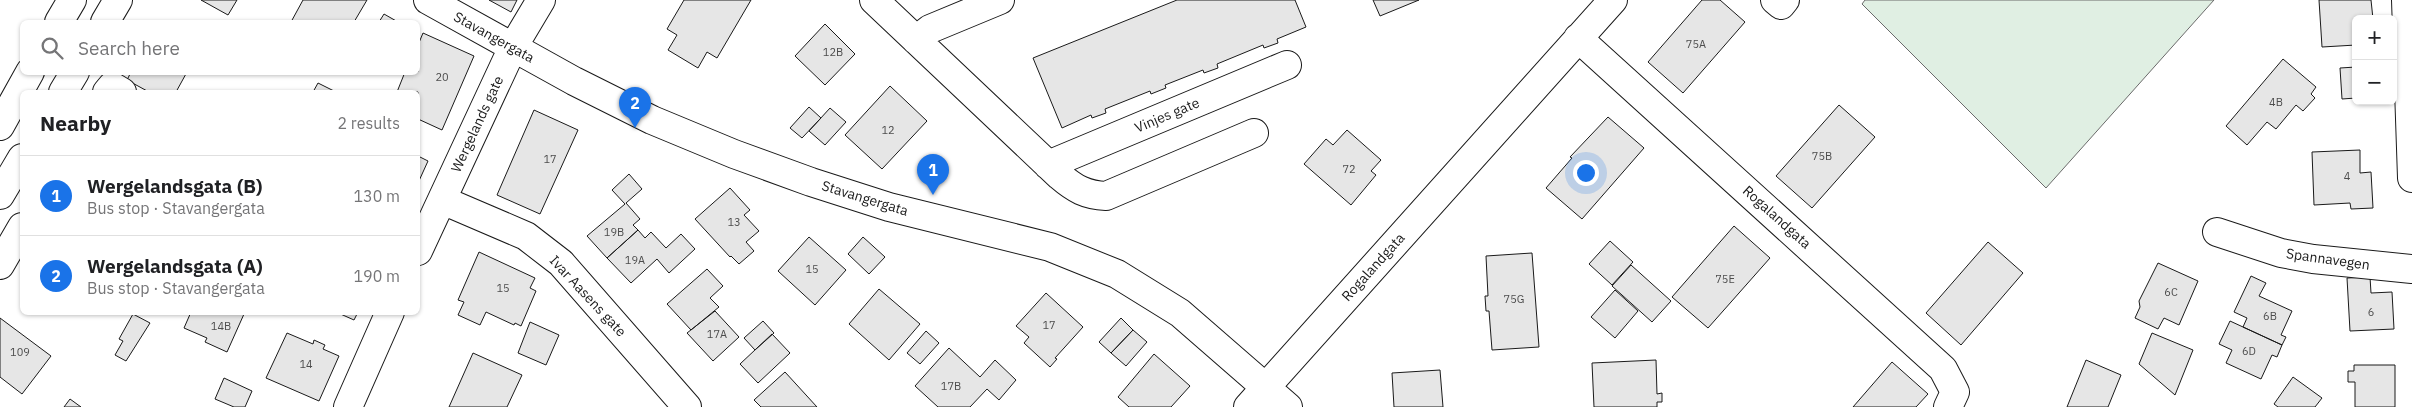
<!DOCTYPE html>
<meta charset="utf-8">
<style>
body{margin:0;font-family:"IBM Plex Sans",sans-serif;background:#f2f2f2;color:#202124}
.controls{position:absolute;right:15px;top:15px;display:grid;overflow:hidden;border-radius:8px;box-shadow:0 1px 4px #0004}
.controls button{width:45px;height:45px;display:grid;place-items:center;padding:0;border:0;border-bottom:1px solid #e0e0e0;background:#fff;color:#202124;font:25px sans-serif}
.you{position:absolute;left:1585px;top:172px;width:18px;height:18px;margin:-12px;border:4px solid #fff;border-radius:50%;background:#1a73e8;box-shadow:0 0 0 8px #1a73e833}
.badge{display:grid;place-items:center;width:32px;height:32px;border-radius:50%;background:#1a73e8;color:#fff;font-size:16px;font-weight:700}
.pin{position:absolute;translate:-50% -41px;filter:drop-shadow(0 1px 2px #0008)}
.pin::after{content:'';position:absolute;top:26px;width:18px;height:15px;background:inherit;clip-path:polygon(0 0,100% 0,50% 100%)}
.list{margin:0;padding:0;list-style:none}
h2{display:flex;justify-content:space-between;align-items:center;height:65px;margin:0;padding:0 20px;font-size:21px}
h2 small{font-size:16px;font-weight:400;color:#757577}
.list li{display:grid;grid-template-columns:32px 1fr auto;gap:15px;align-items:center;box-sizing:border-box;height:80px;padding:0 20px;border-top:1px solid #e0e0e0}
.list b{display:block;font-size:19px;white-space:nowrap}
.list p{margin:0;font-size:16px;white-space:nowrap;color:#757577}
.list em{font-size:16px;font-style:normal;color:#757577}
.icon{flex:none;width:28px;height:28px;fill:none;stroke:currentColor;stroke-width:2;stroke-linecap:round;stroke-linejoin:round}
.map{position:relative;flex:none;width:2412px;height:407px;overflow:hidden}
.search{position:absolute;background:#fff;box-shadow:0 1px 4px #0004;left:20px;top:20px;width:400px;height:55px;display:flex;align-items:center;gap:12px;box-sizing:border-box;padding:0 18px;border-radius:8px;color:#757577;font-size:19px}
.panel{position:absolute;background:#fff;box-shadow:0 1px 4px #0004;left:20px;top:90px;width:400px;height:225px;border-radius:8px}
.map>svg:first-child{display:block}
</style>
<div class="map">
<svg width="2412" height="407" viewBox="0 0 2412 407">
<rect width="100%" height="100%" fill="#fff"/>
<path fill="#e0efe3" stroke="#6a6a6a" d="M1865 0H2214L2046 188 1862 4Z"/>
<path fill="#e6e6e6" stroke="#1a1a1a" d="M201 0H237L228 15Z
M303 0H367L354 22H291Z
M489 0H517L511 12Z
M684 0H751L717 58 707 52 698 68 668 50 677 35 667 29Z
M1177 0H1295L1306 27 1277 39 1278 43 1264 48 1263 45 1217 64 1218 68 1204 73 1203 70 1165 85 1166 88 1151 94 1150 91 1105 109 1106 113 1092 118 1091 115 1062 128 1033 58Z
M1373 0H1419L1380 16Z
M1702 0H1720L1745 22 1683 93 1648 62Z
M2319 0H2371L2373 19H2356V45L2322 47Z
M384 14 398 22H379Z
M825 24 855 54 825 85 795 56Z
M423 33 474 56 442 130 418 119V92H397L405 72H418V45Z
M2283 59 2316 87 2311 94 2315 98 2303 111 2296 105 2276 129 2267 122 2247 145 2226 126Z
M2356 67V98L2342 99 2340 68Z
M131 72H187L176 92H149L127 80Z
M318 83 336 92H313Z
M890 86 927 121 882 169 845 135Z
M1839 105 1875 137 1812 208 1776 176Z
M809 107 821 118 802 138 790 128Z
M830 108 846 122 825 145 809 131Z
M534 110 578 130 540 214 497 195Z
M1608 117 1644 148 1582 219 1546 188 1572 158 1570 157Z
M1347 130 1381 160 1371 171 1376 175 1351 205 1304 164 1326 139 1333 145Z
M2360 150V173L2371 172 2373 208 2351 209 2350 203 2314 205 2312 152Z
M418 156 428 161 418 183Z
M629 174 642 189 626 203 640 219 633 225 638 230 607 258 587 236 625 204 612 190Z
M730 188 750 210 744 215 759 231 746 242 754 251 739 264 731 256 730 257 695 219Z
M1734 226 1770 258 1708 328 1672 297Z
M638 230 645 238 651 232 666 248 681 234 695 249 669 273 657 259 631 283 607 258Z
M809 237 846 270 815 305 778 271Z
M863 237 885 257 869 274 848 254Z
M1610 241 1633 262 1612 285 1589 264Z
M1988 242 2023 273 1961 345 1926 313Z
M479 252 535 278 530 288 536 291 521 326 515 323 514 325 486 312 480 325 458 315 464 302 458 300Z
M1532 253 1539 347 1492 350 1489 311H1486L1485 296H1488L1486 256Z
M2158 263 2198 281 2179 325 2164 318 2158 329 2135 318 2140 307 2139 301Z
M1631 265 1671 301 1652 322 1612 286Z
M707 269 723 286 710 298 719 307 691 330 667 304Z
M2251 276 2266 283 2259 296 2292 311 2281 335 2286 337 2282 345 2243 327 2247 318 2234 312Z
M2370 277 2371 293 2392 292 2394 329 2350 331 2347 278Z
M879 289 920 324 889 360 849 324Z
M1615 290 1638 311 1615 338 1591 317Z
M1046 293 1083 327 1055 358 1057 359 1050 367 1024 343 1029 337 1016 326Z
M715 311 739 337 713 361 687 333Z
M191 312H240L244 314 227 352 205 342 207 338 184 328Z
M336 312H358L354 320Z
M133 314 150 323 126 361 115 355 123 341 119 339Z
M0 318 51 356 22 394 0 377Z
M1121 318 1133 330 1111 353 1099 342Z
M763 321 774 333 755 350 744 338Z
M2230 321 2282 345 2277 357 2272 355 2261 379 2226 363 2232 350 2219 344Z
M530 322 559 335 546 365 518 353Z
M1133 330 1147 342 1126 366 1111 353Z
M926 331 939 343 920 364 907 353Z
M287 333 313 344 314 340 325 345 323 349 339 356 319 401 266 378Z
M2152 333 2193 350 2175 395 2139 364Z
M772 334 790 353 758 383 740 364Z
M949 348 980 377 995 360 1016 380 999 400 987 389 970 407H938L915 386Z
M473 353 522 375 507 407H449Z
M1154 354 1190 386 1171 407H1129L1118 397Z
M1656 360 1657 394 1662 393V402H1657V407H1594L1592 363Z
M2086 360 2121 375 2108 407H2067Z
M1892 362 1928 394 1916 407H1853Z
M2354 365H2395V407H2355V382H2348V371H2354Z
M1440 370 1443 407H1394L1392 373Z
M785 372 817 407H761L754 400Z
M2293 377 2322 398 2315 407H2278L2274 404Z
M224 378 252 391 245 407H234L215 399Z
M70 399 81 407H64Z"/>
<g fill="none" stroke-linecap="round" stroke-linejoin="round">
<g stroke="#1a1a1a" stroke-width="30">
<path id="minor" d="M428 0 574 81 652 120 734 154 811 182 889 207 1050 247 1117 274 1180 313 1288 407
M874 0 1060 176C1075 189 1086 195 1106 196L1254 133
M1775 0 1781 5 1785 0
M2406 0 2412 178
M1578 38 1943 369 1955 392 1948 407
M916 40 930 29 1000 0
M107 92 112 86 122 92
M1048 165 1287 65
M442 200 526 236 561 263 687 407
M2217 232 2281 253 2313 259 2412 269
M418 251 513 47 541 0
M0 265 22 227
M348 407 390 312
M1248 407 1613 0"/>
</g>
<g stroke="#1a1a1a" stroke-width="30">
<path id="major" d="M59 22 72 0
M105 22 118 0
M63 92 75 72
M0 126 30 72
M0 195 22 158"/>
</g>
<use href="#minor" stroke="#fff" stroke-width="28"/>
<use href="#major" stroke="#fff" stroke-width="28"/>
</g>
<g text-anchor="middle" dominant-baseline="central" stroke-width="4" stroke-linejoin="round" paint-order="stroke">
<g font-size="11" fill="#4d4d4d">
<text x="1696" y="44">75A</text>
<text x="833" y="52">12B</text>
<text x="442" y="77">20</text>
<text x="2276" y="102">4B</text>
<text x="888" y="130">12</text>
<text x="1822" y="156">75B</text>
<text x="550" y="159">17</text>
<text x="1349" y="169">72</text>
<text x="2347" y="176">4</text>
<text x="734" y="222">13</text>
<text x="614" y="232">19B</text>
<text x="635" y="260">19A</text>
<text x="812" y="269">15</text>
<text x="1725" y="279">75E</text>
<text x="503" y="288">15</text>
<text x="2171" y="292">6C</text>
<text x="1514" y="299">75G</text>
<text x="2371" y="312">6</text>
<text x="2270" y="316">6B</text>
<text x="1049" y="325">17</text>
<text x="221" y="326">14B</text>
<text x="717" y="334">17A</text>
<text x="2249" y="351">6D</text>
<text x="20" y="352">109</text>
<text x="306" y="364">14</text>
<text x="951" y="386">17B</text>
</g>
<g font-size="14" fill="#1a1a1a" stroke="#fff">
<text transform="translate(494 37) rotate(29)">Stavangergata</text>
<text transform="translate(1167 115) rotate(-23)">Vinjes gate</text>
<text transform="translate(477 124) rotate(-65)">Wergelands gate</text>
<text transform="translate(865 198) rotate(17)">Stavangergata</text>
<text transform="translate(1777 217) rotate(42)">Rogalandgata</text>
<text transform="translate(2328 259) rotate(8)">Spannavegen</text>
<text transform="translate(1373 267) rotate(-48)">Rogalandgata</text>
<text transform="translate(588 296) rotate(47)">Ivar Aasens gate</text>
</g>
</g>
</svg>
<div class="controls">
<button>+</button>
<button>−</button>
</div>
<div class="you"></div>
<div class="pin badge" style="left:933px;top:195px">1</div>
<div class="pin badge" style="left:635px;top:128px">2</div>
<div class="search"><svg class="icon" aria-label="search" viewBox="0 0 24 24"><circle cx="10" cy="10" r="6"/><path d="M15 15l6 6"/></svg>Search here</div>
<section class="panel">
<h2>Nearby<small>2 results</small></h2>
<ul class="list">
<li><span class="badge">1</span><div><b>Wergelandsgata (B)</b><p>Bus stop · Stavangergata</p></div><em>130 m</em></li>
<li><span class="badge">2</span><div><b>Wergelandsgata (A)</b><p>Bus stop · Stavangergata</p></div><em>190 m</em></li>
</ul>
</section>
</div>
